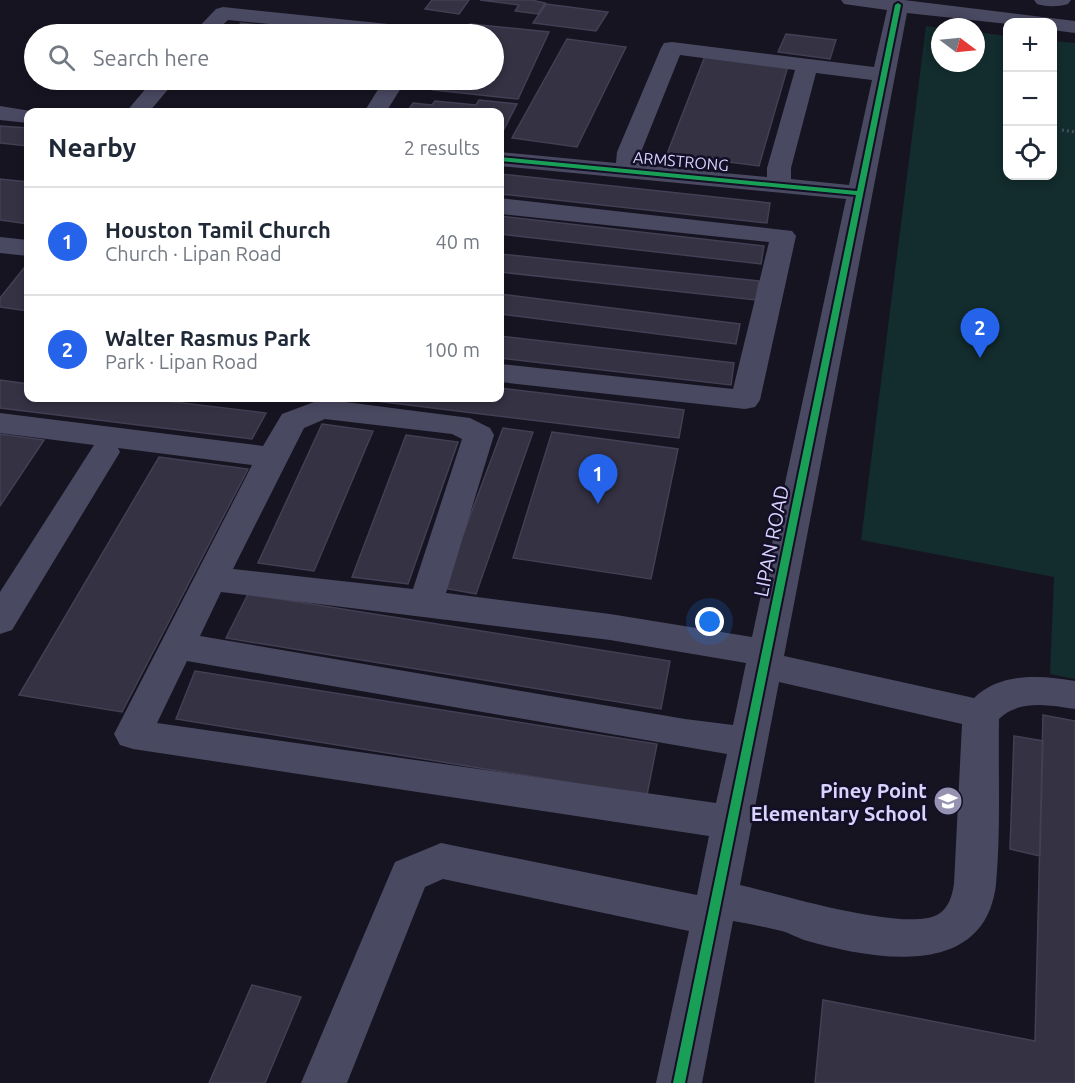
<!DOCTYPE html>
<meta charset="utf-8">
<style>
body{margin:0;font-family:Ubuntu,sans-serif;background:#f2f2f3;color:#1f2937}
.controls{position:absolute;right:18px;top:18px;display:grid;overflow:hidden;border-radius:12px;box-shadow:0 3px 9px #0003}
.controls button{width:54px;height:54px;display:grid;place-items:center;padding:0;border:0;border-bottom:2px solid #e0e1e3;background:#fff;color:#1f2937;font:30px sans-serif}
.compass{position:absolute;left:931px;top:18px;width:54px;height:54px;border-radius:50%;background:#fff;box-shadow:0 3px 9px #0003;rotate:106deg}
.you{position:absolute;left:710px;top:622px;width:21px;height:21px;margin:-15px;border:4px solid #fff;border-radius:50%;background:#1a73e8;box-shadow:0 0 0 9px #1a73e833}
.badge{display:grid;place-items:center;width:39px;height:39px;border-radius:50%;background:#2563eb;color:#fff;font-size:20px;font-weight:700}
.pin{position:absolute;translate:-50% -50px;filter:drop-shadow(0 2px 3px #0008)}
.pin::after{content:'';position:absolute;top:32px;width:21px;height:18px;background:inherit;clip-path:polygon(0 0,100% 0,50% 100%)}
.list{margin:0;padding:0;list-style:none}
h2{display:flex;justify-content:space-between;align-items:center;height:78px;margin:0;padding:0 24px;font-size:26px}
h2 small{font-size:20px;font-weight:400;color:#747a83}
.list li{display:grid;grid-template-columns:39px 1fr auto;gap:18px;align-items:center;box-sizing:border-box;height:108px;padding:0 24px;border-top:2px solid #e0e1e3}
.list b{display:block;font-size:22px;white-space:nowrap}
.list p{margin:0;font-size:20px;white-space:nowrap;color:#747a83}
.list em{font-size:20px;font-style:normal;color:#747a83}
.icon{flex:none;width:33px;height:33px;fill:none;stroke:currentColor;stroke-width:2;stroke-linecap:round;stroke-linejoin:round}
.map{position:relative;flex:none;width:1075px;height:1083px;overflow:hidden}
.search{position:absolute;background:#fff;box-shadow:0 3px 9px #0003;left:24px;top:24px;width:480px;height:66px;display:flex;align-items:center;gap:15px;box-sizing:border-box;padding:0 21px;border-radius:33px;color:#747a83;font-size:22px}
.panel{position:absolute;background:#fff;box-shadow:0 3px 9px #0003;left:24px;top:108px;width:480px;height:294px;border-radius:12px}
.map>svg:first-child{display:block}
</style>
<div class="map">
<svg width="1075" height="1083" viewBox="0 0 1075 1083">
<rect width="100%" height="100%" fill="#161421"/>
<path fill="#132c2d" d="M926 26 940 28V63H976V32L1007 36 1008 176H1052L1053 41 1075 43V679L1050 674 1054 577 861 540Z"/>
<path fill="#343243" stroke="#433f54" stroke-width="1.5" d="M432 0H469L459 14 425 9Z
M480 0H531L545 3 538 14 515 11 519 5Z
M546 4 608 12 596 31 533 23Z
M241 23 268 26 260 34H231Z
M470 24 549 32 518 99 433 90 439 80H494V34H465Z
M786 34 836 40 830 59 778 52Z
M567 39 626 47 577 147 512 138Z
M705 56 788 66 759 166 667 154Z
M479 100 517 104 502 133H500V112H407L413 103 432 105 435 101 476 105Z
M0 126 28 128V146L0 143Z
M500 174 770 203 767 223 500 194Z
M0 179 28 182V224L0 220Z
M500 216 764 246 761 264 500 234Z
M500 254 759 281 756 300 500 272Z
M28 263V311L0 307V298Z
M500 294 740 324 736 344 500 314Z
M500 336 734 363 731 385 500 358Z
M0 380 28 384V398H141L266 413 252 439 0 408Z
M500 388 684 410 679 438 351 398H500Z
M322 424 373 431 314 571 258 563Z
M503 428 533 432 476 594 443 588Z
M552 432 678 449 651 579 513 558Z
M0 434 44 440 0 506Z
M406 435 458 442 408 584 352 577Z
M159 457 248 469 122 712 19 695Z
M248 594 670 661 661 709 226 638Z
M195 671 657 744 647 795 176 719Z
M1043 715 1075 721V1083H815L823 1000 1035 1041Z
M1014 736 1043 741 1040 856 1010 849Z
M252 985 301 997 265 1083H209Z"/>
<g fill="none" stroke-linecap="round" stroke-linejoin="round">
<path stroke="#44505f" stroke-width="3" stroke-dasharray="2 3" stroke-linecap="butt" d="M1062 130 1075 132"/>
<path fill="#4a4962" fill-rule="evenodd" d="M841 0H904L1075 21V33L1052 30V22L1008 24 907 13 784 656 974 698C1000 672 1042 675 1075 681V709C1050 705 1019 699 999 719 998 773 1001 830 996 884 985 982 870 959 804 940 796 937 789 933 782 931 766 927 749 924 733 921L702 1083H656L689 931 443 879 425 887 347 1083H301L395 862 441 843 697 895 709 836 133 749 120 745 114 734 252 465 118 448 120 452 12 630 0 634V592L94 445 0 433V413L263 446 282 414 322 399 470 418 490 428 494 435 446 593 610 614 752 637 846 199 500 166V152L616 163 617 152 661 48 664 43 672 42 874 67 887 10 844 4ZM680 55 795 70 767 168V177L640 165 641 152ZM816 73 872 80 849 185 791 179V168ZM325 419 452 434 462 439 413 589 233 569 304 428ZM221 592 610 640 746 663 733 725 685 719 200 636ZM187 661 727 754 716 803 157 723ZM779 682 962 724 954 884C952 896 949 908 937 915 903 932 780 894 740 885Z
M1034 0H1071L1068 4C1058 7 1047 7 1037 4Z
M223 7 398 25 415 30 419 34H371L228 20 213 34H192L216 9Z
M153 80H176L149 112H126Z
M384 80H406L386 112H364Z
M0 106 37 112H28V123L0 120Z
M500 198 792 231 796 236 760 400 755 407 745 409 500 382V364L733 389 769 242 500 214Z
M0 237 28 240V256L0 253Z"/>
<g stroke="#130f26" stroke-width="4">
<path id="cycleway" d="M898 3 901 5 685 1083H673L856 195 500 161V157L857 191 895 5Z"/>
</g>
<use href="#cycleway" fill="#1a9f57" fill-rule="evenodd"/>
</g>
<defs>
<g id="school-disc" transform="scale(1.5)"><circle r="9.5" fill="#9591b1" stroke="#130f26"/><path d="M0-5L7-2L0 1L-7-2ZM-4 1L0 2.5L4 1V4Q0 6-4 4Z" fill="#fff"/></g>
</defs>
<g fill-rule="evenodd">
<use href="#school-disc" x="948" y="801"/>
</g>
<g text-anchor="middle" dominant-baseline="central" stroke-width="5" stroke-linejoin="round" paint-order="stroke">
<g font-size="16" fill="#d9d4ff" stroke="#130f26">
<text transform="translate(681 161) rotate(5)">ARMSTRONG</text>
</g>
<g font-size="20" fill="#d9d4ff" stroke="#130f26">
<text transform="translate(771 541) rotate(-79)">LIPAN ROAD</text>
</g>
<g font-size="20" font-weight="bold" fill="#d9d4ff" stroke="#130f26" text-anchor="end">
<text x="927" y="790">Piney Point<tspan x="927" dy="23">Elementary School</tspan></text>
</g>
</g>
</svg>
<div class="controls">
<button>+</button>
<button>−</button>
<button><svg class="icon" aria-label="locate" viewBox="0 0 24 24"><circle cx="12" cy="12" r="6"/><path d="M12 2v4M12 18v4M2 12h4M18 12h4"/></svg></button>
</div>
<svg class="compass" viewBox="-18 -18 36 36"><path d="M0-13l5 13h-10z" fill="#e53935"/><path d="M0 13l5-13h-10z" fill="#747a83"/></svg>
<div class="you"></div>
<div class="pin badge" style="left:598px;top:504px">1</div>
<div class="pin badge" style="left:980px;top:358px">2</div>
<div class="search"><svg class="icon" aria-label="search" viewBox="0 0 24 24"><circle cx="10" cy="10" r="6"/><path d="M15 15l6 6"/></svg>Search here</div>
<section class="panel">
<h2>Nearby<small>2 results</small></h2>
<ul class="list">
<li><span class="badge">1</span><div><b>Houston Tamil Church</b><p>Church · Lipan Road</p></div><em>40 m</em></li>
<li><span class="badge">2</span><div><b>Walter Rasmus Park</b><p>Park · Lipan Road</p></div><em>100 m</em></li>
</ul>
</section>
</div>
